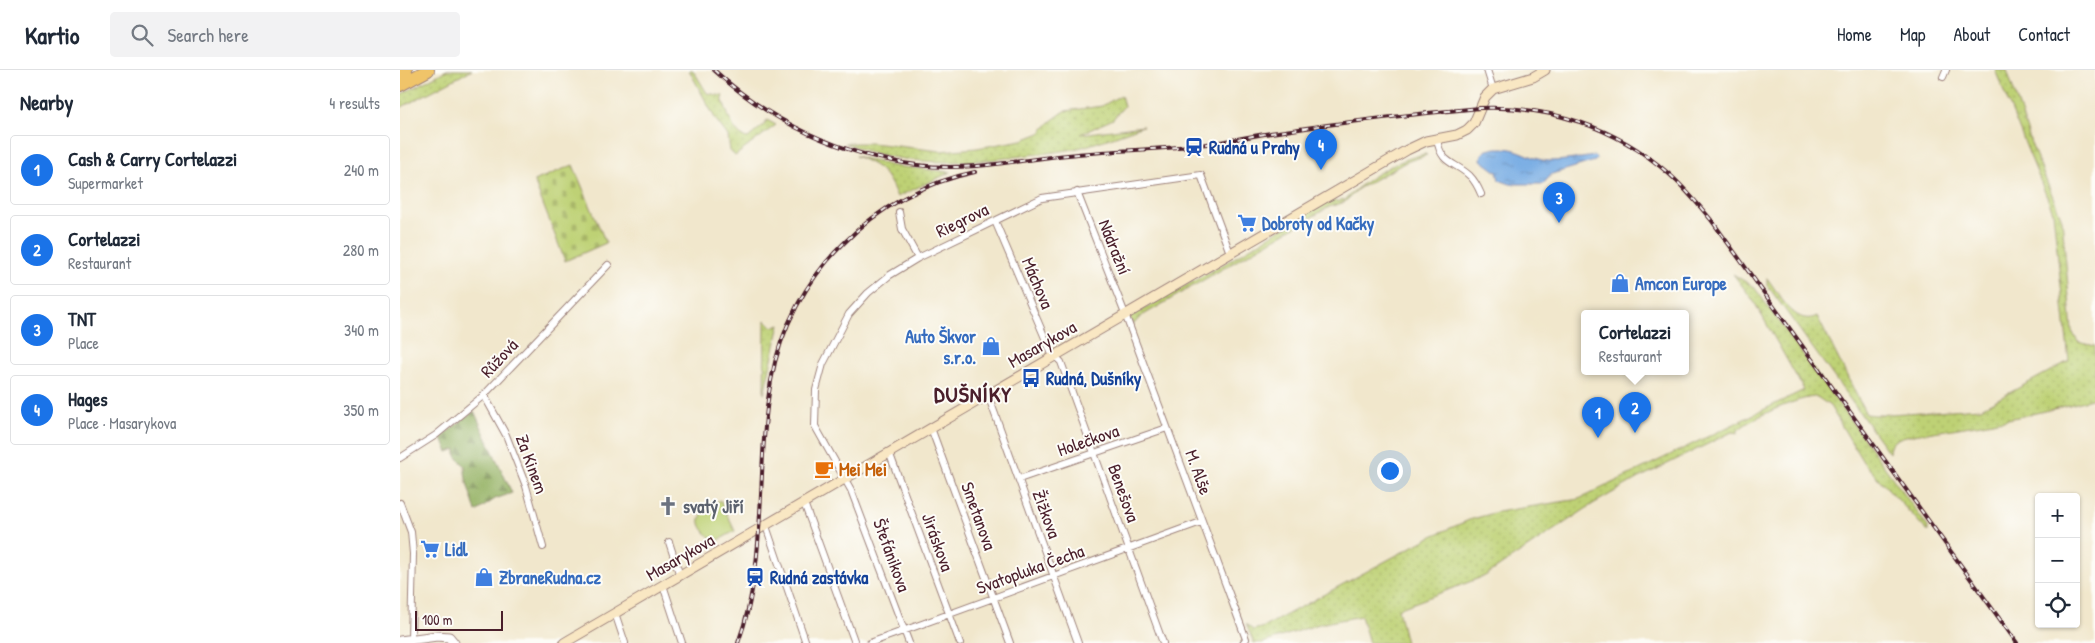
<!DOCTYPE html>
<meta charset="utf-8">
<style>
body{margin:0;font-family:"Patrick Hand",sans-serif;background:#f2f2f3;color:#1f2937}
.controls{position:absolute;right:15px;bottom:15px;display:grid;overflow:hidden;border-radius:5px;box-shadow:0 1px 4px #0004}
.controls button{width:45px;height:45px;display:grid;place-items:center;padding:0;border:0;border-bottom:1px solid #e0e1e3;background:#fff;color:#1f2937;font:25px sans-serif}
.scale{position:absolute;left:15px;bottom:12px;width:88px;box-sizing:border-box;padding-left:5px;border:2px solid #4a1f2b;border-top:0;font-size:14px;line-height:18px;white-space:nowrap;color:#4a1f2b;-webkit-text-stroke:4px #fdfcf7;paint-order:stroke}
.you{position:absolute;left:989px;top:400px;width:18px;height:18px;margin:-12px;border:4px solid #fff;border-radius:50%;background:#1a73e8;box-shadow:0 0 0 8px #1a73e833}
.badge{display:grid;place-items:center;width:32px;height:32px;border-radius:50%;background:#1a73e8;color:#fff;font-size:16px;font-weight:700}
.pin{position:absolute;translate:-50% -41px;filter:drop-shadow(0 1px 2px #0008)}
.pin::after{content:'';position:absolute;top:26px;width:18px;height:15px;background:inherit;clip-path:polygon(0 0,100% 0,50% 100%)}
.popup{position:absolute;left:1181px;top:240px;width:108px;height:65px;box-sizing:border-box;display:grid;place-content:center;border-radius:5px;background:#fff;filter:drop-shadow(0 1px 4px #0005);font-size:16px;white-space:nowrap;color:#747a83}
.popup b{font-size:19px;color:#1f2937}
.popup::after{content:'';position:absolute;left:50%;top:100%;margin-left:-10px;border:10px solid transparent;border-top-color:#fff}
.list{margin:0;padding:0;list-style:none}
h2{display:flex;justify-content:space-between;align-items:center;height:65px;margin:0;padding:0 20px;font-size:21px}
h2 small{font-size:16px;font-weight:400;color:#747a83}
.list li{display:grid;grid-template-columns:32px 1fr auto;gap:15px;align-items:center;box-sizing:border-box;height:70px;margin:0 10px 10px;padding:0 10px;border:1px solid #e0e1e3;border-radius:5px}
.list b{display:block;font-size:19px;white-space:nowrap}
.list p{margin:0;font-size:16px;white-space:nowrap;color:#747a83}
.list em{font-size:16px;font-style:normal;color:#747a83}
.icon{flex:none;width:28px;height:28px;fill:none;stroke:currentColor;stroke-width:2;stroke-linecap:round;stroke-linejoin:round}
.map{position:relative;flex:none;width:1695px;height:573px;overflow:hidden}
header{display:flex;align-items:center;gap:30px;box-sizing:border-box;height:70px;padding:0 25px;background:#fff;border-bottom:1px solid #e0e1e3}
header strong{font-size:24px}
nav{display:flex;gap:28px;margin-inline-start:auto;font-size:18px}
.search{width:350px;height:45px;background:#f2f2f3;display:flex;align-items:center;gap:12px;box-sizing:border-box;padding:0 18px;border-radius:5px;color:#747a83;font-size:19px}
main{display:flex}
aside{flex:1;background:#fff}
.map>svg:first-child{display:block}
</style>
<header>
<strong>Kartio</strong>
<div class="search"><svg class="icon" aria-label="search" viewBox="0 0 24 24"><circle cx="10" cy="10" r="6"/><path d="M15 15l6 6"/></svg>Search here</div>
<nav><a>Home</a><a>Map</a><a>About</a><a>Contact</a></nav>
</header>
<main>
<aside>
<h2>Nearby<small>4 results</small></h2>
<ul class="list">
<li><span class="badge">1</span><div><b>Cash &amp; Carry Cortelazzi</b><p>Supermarket</p></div><em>240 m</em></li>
<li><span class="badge">2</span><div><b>Cortelazzi</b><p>Restaurant</p></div><em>280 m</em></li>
<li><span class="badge">3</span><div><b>TNT</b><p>Place</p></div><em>340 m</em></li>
<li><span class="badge">4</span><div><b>Hages</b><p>Place · Masarykova</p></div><em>350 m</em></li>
</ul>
</aside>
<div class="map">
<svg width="1695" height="573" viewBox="0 0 1695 573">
<defs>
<pattern id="grass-dots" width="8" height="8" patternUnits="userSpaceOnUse" patternTransform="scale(1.25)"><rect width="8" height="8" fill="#bed174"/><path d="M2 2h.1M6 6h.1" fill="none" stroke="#a5b365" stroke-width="1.8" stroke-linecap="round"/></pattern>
<pattern id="forest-firs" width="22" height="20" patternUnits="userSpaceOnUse" patternTransform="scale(1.25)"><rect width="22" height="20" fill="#96b366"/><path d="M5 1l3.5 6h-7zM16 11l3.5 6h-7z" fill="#7c9154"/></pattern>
<pattern id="cemetery-stones" width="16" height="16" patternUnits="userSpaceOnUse" patternTransform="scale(1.25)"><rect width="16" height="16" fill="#bed174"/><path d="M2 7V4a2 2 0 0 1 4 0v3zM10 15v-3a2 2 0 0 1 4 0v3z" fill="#a5b365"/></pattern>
<pattern id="water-ripples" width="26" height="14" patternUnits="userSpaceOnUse" patternTransform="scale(1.25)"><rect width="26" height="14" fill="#75aae3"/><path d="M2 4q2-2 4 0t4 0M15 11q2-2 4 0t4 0" fill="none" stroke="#628ab8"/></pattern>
</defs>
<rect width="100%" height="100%" fill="#fdfcf7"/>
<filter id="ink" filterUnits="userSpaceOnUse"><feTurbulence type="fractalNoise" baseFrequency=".02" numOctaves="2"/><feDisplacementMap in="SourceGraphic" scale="10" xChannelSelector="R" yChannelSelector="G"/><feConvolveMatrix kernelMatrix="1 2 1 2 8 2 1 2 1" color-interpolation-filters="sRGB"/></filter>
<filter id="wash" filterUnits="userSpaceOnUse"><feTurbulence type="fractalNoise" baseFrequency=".0096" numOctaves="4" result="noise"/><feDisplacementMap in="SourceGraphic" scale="20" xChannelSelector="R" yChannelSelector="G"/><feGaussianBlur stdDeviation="1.12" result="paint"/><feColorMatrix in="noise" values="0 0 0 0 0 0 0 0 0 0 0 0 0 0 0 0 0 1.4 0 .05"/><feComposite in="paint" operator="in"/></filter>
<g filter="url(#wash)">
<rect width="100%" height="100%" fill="#f1e7cc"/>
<path fill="url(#grass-dots)" stroke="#847850" d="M47 0H72L0 38V25Z
M289 0H293L307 23 323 26 322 28C327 40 333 67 348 68L365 54 367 50 376 55 335 86 330 81 328 66 316 50Z
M1595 0H1607L1632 76 1662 149 1672 261 1678 272 1695 276V328C1633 346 1570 357 1506 366 1496 369 1489 372 1489 383L1367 215V208C1378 222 1395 258 1417 246L1466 344 1475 345 1581 338 1669 291 1653 142Z
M721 25 724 36 713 49 681 64 743 56C724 63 705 70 686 76 667 81 648 83 629 85 567 94 504 98 445 73H472L540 81 577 78 622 70 640 63 651 51 665 41 702 36Z
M1026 84 1027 85 1006 92 958 119 945 132 929 137 740 247 733 255 730 247 829 191 922 134 936 130 937 132 943 129 944 131C962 111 996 89 1026 84Z
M455 86 493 96 551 102 497 127C486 101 481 97 455 86Z
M1333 204 1354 217 1528 457V462L1463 392 1430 336 1417 327C1401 326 1351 348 1338 360V363L1332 362 1235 410 1193 434 1085 506 998 539 1006 573H969L961 546 919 554 863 573H854L846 554 853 560 864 557 1032 466 1069 450 1097 442 1179 429 1404 320 1353 230Z
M365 250 372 257 380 254 364 324Z"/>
<path fill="url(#forest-firs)" stroke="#706948" d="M74 341 112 423 95 429 76 442C72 426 64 411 65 396L56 386V379L48 382 41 367Z"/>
<path fill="url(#cemetery-stones)" stroke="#847850" d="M173 95 206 173 165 191 134 111Z"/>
<path fill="#bed174" stroke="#847850" d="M320 430 335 461 315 472C292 452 296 445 320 430Z"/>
<path fill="url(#water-ripples)" stroke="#606487" d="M1096 78C1118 77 1124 85 1142 90 1153 93 1181 88 1194 86L1197 89 1195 91 1152 104 1143 114H1110L1099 110 1097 102 1081 90 1082 84 1087 80Z"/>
</g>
<g filter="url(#ink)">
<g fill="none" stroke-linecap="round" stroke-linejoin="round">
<g stroke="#9e837c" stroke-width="8">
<path id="minor" d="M1087 0 1093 19
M1543 7 1546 0
M1037 69C1041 95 1054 91 1070 106 1075 111 1078 117 1081 124
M677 122 725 244 846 569 843 573
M499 142 502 159 518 188
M595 151 651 282 661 292 763 573
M84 325 106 365 126 416 143 477
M588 325 678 573
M531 358 610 573
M489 382 560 573
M0 388 36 365 84 325 208 195
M619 409 767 358
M0 433 11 462 13 484 11 569
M404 433 455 573
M366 456 406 573
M269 472 280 506
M263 515 282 573
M215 543 225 573
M470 573 801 452
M509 573 451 420 415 356 416 320 423 294 449 244 468 223 490 205 518 188 642 128 801 105 830 183"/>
</g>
<g stroke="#9e837c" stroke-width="11">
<path id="tertiary" d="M0 571 37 566 49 567 54 573"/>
</g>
<g stroke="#9e837c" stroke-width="11">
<path id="secondary" d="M164 573 1007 80 1026 71 1057 65 1067 60 1074 53 1085 27 1093 19 1133 7 1145 0"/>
</g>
<g stroke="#9e837c" stroke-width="14">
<path id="motorway" d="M0 3 6 0
M0 15 28 0"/>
</g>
<use href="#minor" stroke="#fff" stroke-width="6"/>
<use href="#tertiary" stroke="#fff" stroke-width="9"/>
<use href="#secondary" stroke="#f9e7c3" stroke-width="9"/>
<use href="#motorway" stroke="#f0c469" stroke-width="12"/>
<g stroke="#4a1f2b" stroke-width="4">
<path id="rail" d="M314 0C370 52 441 85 517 95 568 102 617 90 668 85 714 80 760 80 807 74 831 71 854 65 878 62 945 52 1012 44 1080 38 1148 35 1216 57 1268 103 1284 117 1298 134 1312 151L1617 573
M338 573C369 489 355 398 371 311 380 259 406 210 444 173 479 137 526 112 575 102"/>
</g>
<use href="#rail" stroke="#fdfcf7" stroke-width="2" stroke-dasharray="5.5" stroke-linecap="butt"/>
</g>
</g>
<defs>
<g id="station-bare" transform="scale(1.5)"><path d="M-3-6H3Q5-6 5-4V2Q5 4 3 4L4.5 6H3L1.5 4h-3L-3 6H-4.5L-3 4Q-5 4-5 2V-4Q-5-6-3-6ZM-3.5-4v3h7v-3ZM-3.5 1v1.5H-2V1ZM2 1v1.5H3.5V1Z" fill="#1a4fb4" stroke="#fdfcf7" stroke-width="2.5" paint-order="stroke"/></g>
<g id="supermarket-bare" transform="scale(1.5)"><path d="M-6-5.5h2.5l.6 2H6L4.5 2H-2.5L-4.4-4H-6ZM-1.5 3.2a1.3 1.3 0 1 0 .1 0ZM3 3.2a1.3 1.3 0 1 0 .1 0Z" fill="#3f7fe0" stroke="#fdfcf7" stroke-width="2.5" paint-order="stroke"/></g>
<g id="shop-bare" transform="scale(1.5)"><path d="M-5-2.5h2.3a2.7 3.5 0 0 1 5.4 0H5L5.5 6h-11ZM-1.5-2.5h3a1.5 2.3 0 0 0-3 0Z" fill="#3f7fe0" stroke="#fdfcf7" stroke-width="2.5" paint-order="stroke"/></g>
<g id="bus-bare" transform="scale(1.5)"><path d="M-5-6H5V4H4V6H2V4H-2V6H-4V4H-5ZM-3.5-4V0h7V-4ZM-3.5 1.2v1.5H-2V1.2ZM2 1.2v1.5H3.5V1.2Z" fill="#1a4fb4" stroke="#fdfcf7" stroke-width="2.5" paint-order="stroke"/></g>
<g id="cafe-bare" transform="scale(1.5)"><path d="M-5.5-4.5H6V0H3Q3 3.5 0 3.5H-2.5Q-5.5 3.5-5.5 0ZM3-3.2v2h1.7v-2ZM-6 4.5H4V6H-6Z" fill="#e8710a" stroke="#fdfcf7" stroke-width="2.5" paint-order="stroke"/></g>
<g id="church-bare" transform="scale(1.5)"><path d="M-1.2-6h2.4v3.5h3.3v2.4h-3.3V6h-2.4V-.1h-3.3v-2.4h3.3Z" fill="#6b7280" stroke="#fdfcf7" stroke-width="2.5" paint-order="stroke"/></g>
</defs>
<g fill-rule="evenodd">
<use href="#station-bare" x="794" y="77"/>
<use href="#supermarket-bare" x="847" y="153"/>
<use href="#shop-bare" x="1220" y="213"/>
<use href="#shop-bare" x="591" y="276"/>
<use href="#bus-bare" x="631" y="308"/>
<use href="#cafe-bare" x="424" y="399"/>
<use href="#church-bare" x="268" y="436"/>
<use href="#supermarket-bare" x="30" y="479"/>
<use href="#shop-bare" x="84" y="507"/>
<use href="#station-bare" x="355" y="507"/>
</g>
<g text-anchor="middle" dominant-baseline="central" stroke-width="4" stroke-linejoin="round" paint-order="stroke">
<g font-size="18" font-weight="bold" fill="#164399" stroke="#fdfcf7" text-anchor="start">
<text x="809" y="77">Rudná u Prahy</text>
<text x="646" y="308">Rudná, Dušníky</text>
<text x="370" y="507">Rudná zastávka</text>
</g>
<g font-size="18" fill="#4a1f2b" stroke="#fdfcf7">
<text transform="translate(562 150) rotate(-26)">Riegrova</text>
<text transform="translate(715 177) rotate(68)">Nádražní</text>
<text transform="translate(638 213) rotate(67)">Máchova</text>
<text transform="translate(642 274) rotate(-30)">Masarykova</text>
<text transform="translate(99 288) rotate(-47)">Růžová</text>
<text transform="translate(688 370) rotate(-19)">Holečkova</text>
<text transform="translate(132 394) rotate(70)">Za Kinem</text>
<text transform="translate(799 402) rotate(70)">M. Alše</text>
<text transform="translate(724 423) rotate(70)">Benešova</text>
<text transform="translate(647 444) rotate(70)">Žižkova</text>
<text transform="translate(579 446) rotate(70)">Smetanova</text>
<text transform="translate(538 472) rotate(70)">Jiráskova</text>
<text transform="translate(492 485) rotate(70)">Štefánikova</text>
<text transform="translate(280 487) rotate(-30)">Masarykova</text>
<text transform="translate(630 499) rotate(-20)">Svatopluka Čecha</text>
</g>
<g font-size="18" font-weight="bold" fill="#366cbe" stroke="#fdfcf7" text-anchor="start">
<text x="862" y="153">Dobroty od Kačky</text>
<text x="1235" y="213">Amcon Europe</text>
<text x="576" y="266" text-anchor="end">Auto Škvor<tspan x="576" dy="21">s.r.o.</tspan></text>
<text x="45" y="479">Lidl</text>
<text x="99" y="507">ZbraneRudna.cz</text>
</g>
<g font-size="18" font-weight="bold" fill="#c56008" stroke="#fdfcf7" text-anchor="start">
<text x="439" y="399">Mei Mei</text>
</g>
<g font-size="18" font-weight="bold" fill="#5b616d" stroke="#fdfcf7" text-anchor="start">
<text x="283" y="436">svatý Jiří</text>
</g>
<g font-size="22" font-weight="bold" letter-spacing="1" fill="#4a1f2b" stroke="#fdfcf7">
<text x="573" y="324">DUŠNÍKY</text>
</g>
</g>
</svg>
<div class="controls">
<button>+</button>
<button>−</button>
<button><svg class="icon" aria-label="locate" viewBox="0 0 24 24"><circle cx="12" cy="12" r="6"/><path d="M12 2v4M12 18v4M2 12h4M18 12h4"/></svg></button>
</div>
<div class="scale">100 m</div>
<div class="you"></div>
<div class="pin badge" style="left:1198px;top:368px">1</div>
<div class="pin badge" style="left:1235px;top:363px">2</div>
<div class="popup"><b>Cortelazzi</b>Restaurant</div>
<div class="pin badge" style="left:1159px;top:153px">3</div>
<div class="pin badge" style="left:921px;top:100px">4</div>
</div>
</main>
